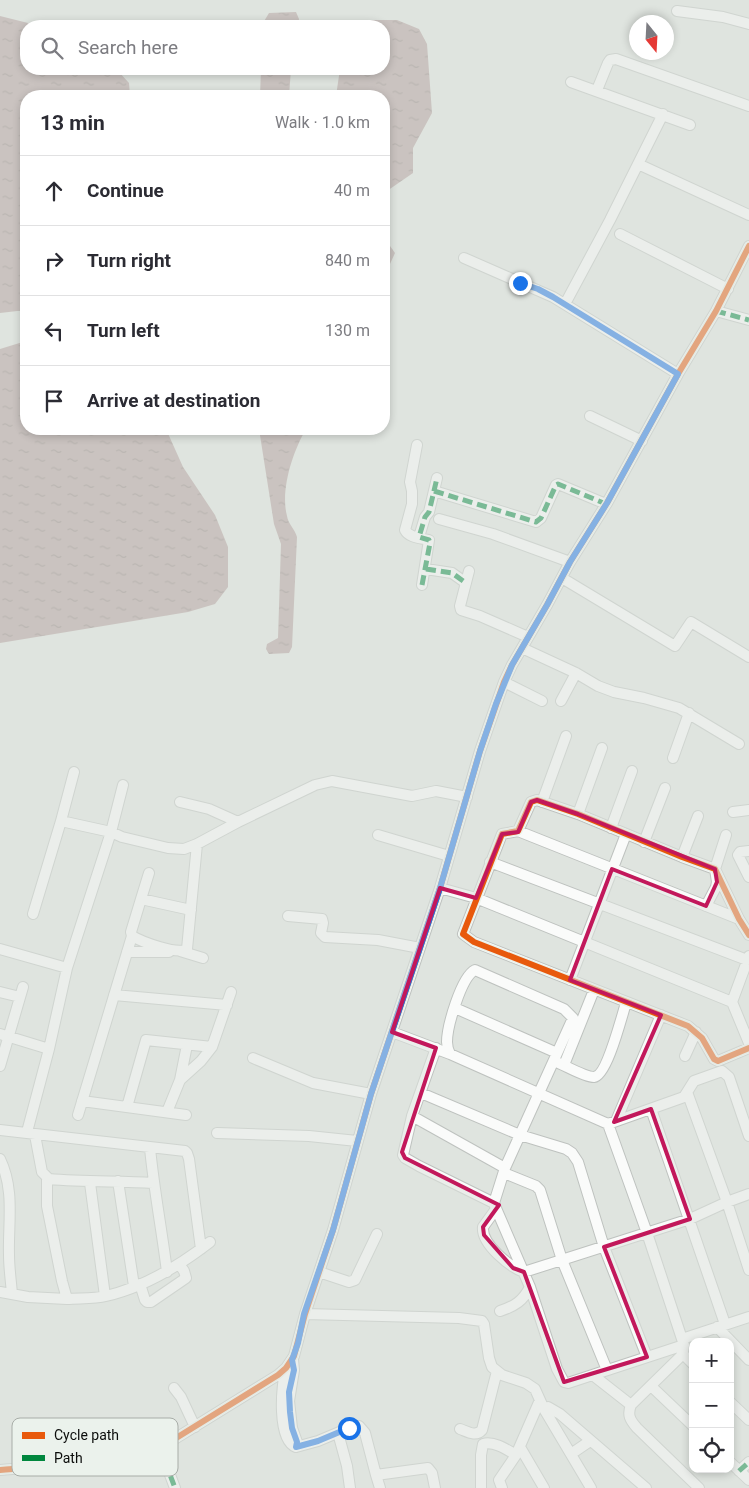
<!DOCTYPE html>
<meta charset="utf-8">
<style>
body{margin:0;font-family:Roboto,sans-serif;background:#f7f7f7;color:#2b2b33}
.controls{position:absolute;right:15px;bottom:15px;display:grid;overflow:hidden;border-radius:10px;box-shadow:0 2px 8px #0003}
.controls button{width:45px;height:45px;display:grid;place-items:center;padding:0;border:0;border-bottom:1px solid #e1e1e2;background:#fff;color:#2b2b33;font:25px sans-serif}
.compass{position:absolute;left:629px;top:15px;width:45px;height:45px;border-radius:50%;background:#fff;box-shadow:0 2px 8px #0003;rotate:162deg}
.stop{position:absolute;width:15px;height:15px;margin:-11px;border:4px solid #1a73e8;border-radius:50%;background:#fff}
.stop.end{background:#1a73e8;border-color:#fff;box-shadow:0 1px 5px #0008}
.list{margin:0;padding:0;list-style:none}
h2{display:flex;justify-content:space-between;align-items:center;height:65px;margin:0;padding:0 20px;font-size:21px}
h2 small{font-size:16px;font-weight:400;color:#7c7c81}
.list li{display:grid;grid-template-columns:32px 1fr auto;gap:15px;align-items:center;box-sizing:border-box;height:70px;padding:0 20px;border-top:1px solid #e1e1e2}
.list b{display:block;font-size:19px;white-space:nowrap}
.list em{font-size:16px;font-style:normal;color:#7c7c81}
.icon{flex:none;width:28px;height:28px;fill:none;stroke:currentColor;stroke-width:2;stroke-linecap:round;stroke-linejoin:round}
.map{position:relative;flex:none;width:749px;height:1488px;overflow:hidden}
.search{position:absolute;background:#fff;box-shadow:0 2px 8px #0003;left:20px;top:20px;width:370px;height:55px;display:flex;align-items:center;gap:12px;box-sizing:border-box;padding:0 18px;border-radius:20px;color:#7c7c81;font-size:19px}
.panel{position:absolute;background:#fff;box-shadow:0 2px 8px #0003;left:20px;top:90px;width:370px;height:345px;border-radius:20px}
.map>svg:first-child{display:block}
</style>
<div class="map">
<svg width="749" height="1488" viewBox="0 0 749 1488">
<defs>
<pattern id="water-ripples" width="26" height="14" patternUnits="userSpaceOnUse" patternTransform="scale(1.25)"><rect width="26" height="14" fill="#b29c9b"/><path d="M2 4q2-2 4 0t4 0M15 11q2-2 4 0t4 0" fill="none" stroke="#8f7e7d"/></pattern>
</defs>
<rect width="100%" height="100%" fill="#dfe4df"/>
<path fill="url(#water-ripples)" d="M296 12 299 19 298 26H263V23L269 13Z
M0 16 40 26H26V69L119 72 129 83 130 96H26V310L0 313Z
M353 20H397L419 29 427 44 432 113 413 148V173L384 193V96H336L340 69H384V26H345Z
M261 69H291L289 96H260Z
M384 246H390L395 253 390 264 384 266Z
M26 341V429H166L183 467 215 515 228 547V587L215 604 188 612 0 643V349Z
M259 429H306C293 451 280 490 287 516 288 524 295 529 297 537L292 647 289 653 269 654 266 649 267 644 278 638 281 544 274 524Z"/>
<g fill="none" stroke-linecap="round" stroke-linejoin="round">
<g stroke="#bec2bf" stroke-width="12">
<path id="minor" d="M677 11 723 17 749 24
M571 82 690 125
M597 90 608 63 610 60 616 59 749 106
M638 164 749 215
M620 234 728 289
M464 258 553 297 678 374
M565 304 610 220 663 114
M716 311 749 320
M590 416 642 441
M417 445 410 482 412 491V504L405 530C409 538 421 538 429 540L422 585
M434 491 536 522 541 518 556 485 558 484 606 504
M439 519 493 534 570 562
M419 537 425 517 429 512 437 478
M426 569 452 573 466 583
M469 571 460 606 461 610 480 616 528 637
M562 578 675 646 691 622 749 657
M522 648 576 673 598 686 614 692 644 698 679 708 739 744
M504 682 542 701
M561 701 576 673
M673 758 689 713
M180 802 209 809 238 822
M542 802 566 736
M733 812 749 810
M578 814 602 748
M61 821 74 772
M611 828 632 771
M518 831 739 919
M378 835 449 856
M644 842 665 788
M749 851 740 852 738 855 749 877
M682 857 698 816
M490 862 747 960
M440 888 476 898 732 1002 749 1043
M141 899 149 873
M706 906 716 887 717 882 715 869 726 835
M191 910 141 899 131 932 132 936C142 942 177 955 187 949L197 844
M33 914 61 821 111 832 123 785
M288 916 322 919 323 923 321 933 325 937 378 940 420 948
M749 935 739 919 715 869 682 857 578 814 537 800 531 802 518 831 502 834 463 934 474 942 688 1026 702 1038 714 1059 718 1061 749 1048
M0 949 67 968
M180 951 203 958
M127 952H169
M570 980 626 834
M0 992 20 997
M114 995 227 1005
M732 1002 749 956
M455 1008 557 1053
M392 1032 450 1054 608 1124 647 1233 682 1339 684 1345 683 1354 693 1364
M0 1034 49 1049 67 968 111 832 122 837 168 848 184 849 197 844 238 822 315 785 332 781 412 796 436 791 467 797
M436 1048 412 1116 403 1155 405 1158 419 1166 494 1203 505 1168 573 1018 564 1009 475 970C461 977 447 1027 447 1042 447 1046 448 1050 450 1054
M685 1056 696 1032
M253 1058 313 1083 371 1094
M554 1061C565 1065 584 1077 594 1077 607 1076 622 1015 626 1003
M564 1065 594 990
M0 1066 23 987
M180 1080 187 1045
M687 1092 727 1202 749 1270
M421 1093 520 1135 566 1149 572 1153 578 1162 604 1247 647 1357
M82 1101 186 1115
M127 1107 146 1040 212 1047
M651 1109 725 1324
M167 1112 180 1080 201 1061 212 1047 231 992
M78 1115 132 936
M412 1116 505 1168
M616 1121 661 1015
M608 1124 684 1097 694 1081 722 1071 729 1077 749 1136
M0 1130 185 1151 187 1153 189 1159 201 1249
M27 1132 49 1049
M217 1133 309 1136 357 1141
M35 1135 42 1172 49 1179C84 1182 118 1181 153 1183
M150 1148C154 1190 162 1231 167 1272
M0 1159C15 1190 8 1223 9 1255 9 1268 11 1281 12 1294
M504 1173 536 1186 540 1190 562 1260 607 1370
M47 1178V1206L62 1281 67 1299C80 1298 94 1299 106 1296 145 1287 179 1266 210 1242
M118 1181 134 1286
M90 1183 105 1296
M495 1206 530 1287 557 1369 564 1382 568 1383 684 1345
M496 1209 483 1227C481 1244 510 1267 524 1272L690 1219 727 1202 749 1194
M319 1272 349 1282 355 1280 377 1234
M140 1284 145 1300 147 1302H151L186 1278 184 1271 179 1264
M0 1292 28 1297 67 1299
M500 1311C515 1306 523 1301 530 1287
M305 1314 459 1318 482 1321 484 1324 489 1358 492 1367 502 1375 526 1383 535 1389 544 1409 591 1488
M717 1327 749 1360
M682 1339 749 1317
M683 1354 631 1405C627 1415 630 1420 637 1428L699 1488
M286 1369C281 1385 277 1440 296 1447L297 1442 292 1428 289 1401 294 1370 293 1360
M594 1376 631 1405
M651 1386 693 1426
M174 1388 181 1397 195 1427
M730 1402 749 1420
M544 1409 548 1407 560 1414 646 1488
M460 1429C468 1432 476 1437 482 1430L497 1371
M338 1433 347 1466 350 1488
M296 1447 318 1441 349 1428 359 1426 365 1433 376 1475 428 1468 432 1473 435 1488
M520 1447 544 1488
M160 1448 175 1488
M571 1454 590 1441
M730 1462 749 1480
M0 1470C53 1466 110 1466 160 1448L278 1375 286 1368 294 1356 305 1314 333 1230 371 1094 440 888 480 751 504 682 512 665 547 605 570 562 607 503 678 374 716 311 749 246
M739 1471 749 1462
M376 1475 380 1488
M481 1488V1455L483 1444C494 1441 506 1449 516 1455L540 1400
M502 1488 499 1480 516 1455"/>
</g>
<use href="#minor" stroke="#fafbfa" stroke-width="10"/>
<path stroke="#00873e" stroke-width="5" stroke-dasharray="10 5" stroke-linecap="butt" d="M716 311 749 320
M434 491 536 522 541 518 556 485 558 484 606 504
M426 569 452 573 466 583
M422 585 430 543 429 540 419 537 425 517 429 512 437 478
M160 1448 175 1488
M739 1471 749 1462"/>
<g stroke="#ebf2ec" stroke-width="9">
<path id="cycleway" d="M749 935 739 919 715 869 682 857 578 814 537 800 531 802 518 831 502 834 463 934 474 942 688 1026 702 1038 714 1059 718 1061 749 1048
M0 1470C53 1466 110 1466 160 1448L278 1375 286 1368 294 1356 305 1314 333 1230 371 1094 440 888 480 751 504 682 512 665 547 605 570 562 607 503 678 374 716 311 749 246"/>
</g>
<use href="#cycleway" stroke="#e8590c" stroke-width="6"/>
</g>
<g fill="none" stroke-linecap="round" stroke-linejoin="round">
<path stroke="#1a73e8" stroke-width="6" d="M349 1428 318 1441 296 1447 297 1442 292 1428 290 1412 289 1392 294 1370 292 1360 298 1343 304 1314 333 1230 371 1094 440 888 480 751 496 704 512 665 547 605 570 562 607 503 678 374 553 297 538 289 520 283"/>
</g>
<path d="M0 0H749V1488H0ZM537 800 578 814 715 869 717 882 706 906 612 869 570 980 661 1015 614 1122 651 1109 690 1219 604 1247 647 1357 564 1382 524 1272 513 1268 484 1235 483 1227 499 1205 405 1158 402 1152 436 1048 392 1032 440 888 476 898 502 834 518 832 531 802Z" fill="#dfe4df" fill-opacity=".55" fill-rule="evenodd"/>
<path fill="none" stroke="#c2185b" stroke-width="4" stroke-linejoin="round" d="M537 800 578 814 715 869 717 882 706 906 612 869 570 980 661 1015 614 1122 651 1109 690 1219 604 1247 647 1357 564 1382 524 1272 513 1268 484 1235 483 1227 499 1205 405 1158 402 1152 436 1048 392 1032 440 888 476 898 502 834 518 832 531 802Z"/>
<rect x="12" y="1418" width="166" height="58" rx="8" fill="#ebf2ec" stroke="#a8ada8" stroke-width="1"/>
<rect x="22" y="1432" width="23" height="7" fill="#e8590c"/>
<rect x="22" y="1455" width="23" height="6" fill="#00873e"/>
<g font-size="14" fill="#0b0d0b">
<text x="54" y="1440">Cycle path</text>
<text x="54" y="1463">Path</text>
</g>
</svg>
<div class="controls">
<button>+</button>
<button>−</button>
<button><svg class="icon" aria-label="locate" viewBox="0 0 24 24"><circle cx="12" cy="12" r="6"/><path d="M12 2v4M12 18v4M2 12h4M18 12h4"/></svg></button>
</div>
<svg class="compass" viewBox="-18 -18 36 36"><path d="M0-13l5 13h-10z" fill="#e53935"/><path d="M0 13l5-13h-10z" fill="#7c7c81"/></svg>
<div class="stop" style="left:349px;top:1428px"></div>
<div class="stop end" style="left:520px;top:283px"></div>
<div class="search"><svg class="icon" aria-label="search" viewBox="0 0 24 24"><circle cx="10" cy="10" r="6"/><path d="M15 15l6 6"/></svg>Search here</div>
<section class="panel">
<h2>13 min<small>Walk · 1.0 km</small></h2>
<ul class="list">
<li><svg class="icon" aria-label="ahead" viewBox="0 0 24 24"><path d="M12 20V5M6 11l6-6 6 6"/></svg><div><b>Continue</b></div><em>40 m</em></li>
<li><svg class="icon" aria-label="right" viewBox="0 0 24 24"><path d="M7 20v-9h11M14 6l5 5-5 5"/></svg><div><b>Turn right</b></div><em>840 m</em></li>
<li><svg class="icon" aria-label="left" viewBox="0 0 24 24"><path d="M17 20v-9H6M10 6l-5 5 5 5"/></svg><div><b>Turn left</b></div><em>130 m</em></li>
<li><svg class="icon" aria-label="arrive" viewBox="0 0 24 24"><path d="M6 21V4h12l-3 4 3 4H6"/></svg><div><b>Arrive at destination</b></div></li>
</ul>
</section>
</div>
